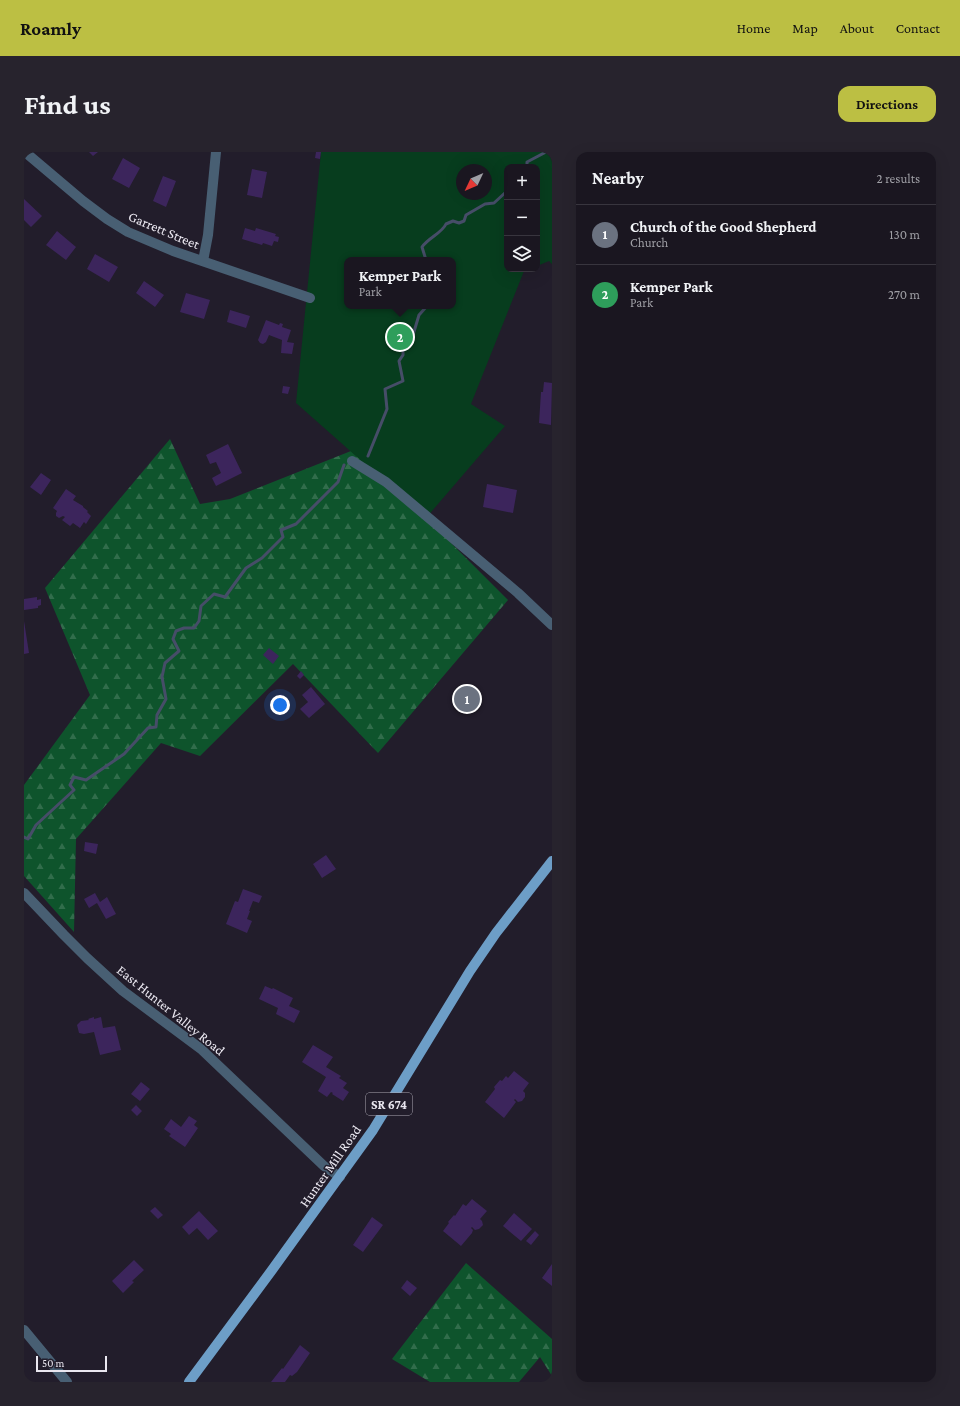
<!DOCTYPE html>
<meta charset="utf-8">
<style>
body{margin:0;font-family:"Crimson Pro",serif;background:#27232d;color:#f1f3f6}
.controls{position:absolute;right:12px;top:12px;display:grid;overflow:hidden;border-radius:8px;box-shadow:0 4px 16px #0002}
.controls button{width:36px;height:36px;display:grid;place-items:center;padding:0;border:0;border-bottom:1px solid #38353e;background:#1a1620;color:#f1f3f6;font:20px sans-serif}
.compass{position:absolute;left:432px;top:12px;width:36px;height:36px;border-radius:50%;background:#1a1620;box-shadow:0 4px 16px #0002;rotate:226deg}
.scale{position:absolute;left:12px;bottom:10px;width:71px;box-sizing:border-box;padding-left:4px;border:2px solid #eae7f0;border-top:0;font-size:11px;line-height:14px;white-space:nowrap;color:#eae7f0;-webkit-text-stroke:3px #221d2b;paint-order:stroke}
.you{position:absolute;left:256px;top:553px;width:14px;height:14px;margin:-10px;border:3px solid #fff;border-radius:50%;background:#1a73e8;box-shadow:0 0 0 6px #1a73e833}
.badge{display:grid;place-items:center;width:26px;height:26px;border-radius:50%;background:#bcbf43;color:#fff;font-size:13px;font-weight:700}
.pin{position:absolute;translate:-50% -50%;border:2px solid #fff;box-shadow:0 1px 4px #0006}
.popup{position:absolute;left:320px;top:105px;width:112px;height:52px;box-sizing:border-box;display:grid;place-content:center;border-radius:8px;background:#1a1620;filter:drop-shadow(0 1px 3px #0005);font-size:13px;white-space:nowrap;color:#9f9fa5}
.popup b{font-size:15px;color:#f1f3f6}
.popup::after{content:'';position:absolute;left:50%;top:100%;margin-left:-8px;border:8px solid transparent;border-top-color:#1a1620}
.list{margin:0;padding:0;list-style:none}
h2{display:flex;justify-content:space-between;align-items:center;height:52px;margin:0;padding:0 16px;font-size:17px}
h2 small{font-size:13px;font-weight:400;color:#9f9fa5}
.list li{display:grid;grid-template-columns:26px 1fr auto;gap:12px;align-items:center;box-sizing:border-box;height:60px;padding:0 16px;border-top:1px solid #38353e}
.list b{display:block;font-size:15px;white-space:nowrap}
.list p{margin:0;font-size:13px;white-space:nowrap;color:#9f9fa5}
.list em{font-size:13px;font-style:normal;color:#9f9fa5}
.icon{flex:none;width:22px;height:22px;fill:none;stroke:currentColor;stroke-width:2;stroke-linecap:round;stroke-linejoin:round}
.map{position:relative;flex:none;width:528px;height:1230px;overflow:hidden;border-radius:12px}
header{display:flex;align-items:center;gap:24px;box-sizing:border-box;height:56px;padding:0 20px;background:#bcbf43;color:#111}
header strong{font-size:19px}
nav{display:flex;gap:22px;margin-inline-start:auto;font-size:14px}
.intro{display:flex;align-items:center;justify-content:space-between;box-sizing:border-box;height:96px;padding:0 24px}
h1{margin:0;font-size:28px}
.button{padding:10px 18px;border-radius:12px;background:#bcbf43;color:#111;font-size:14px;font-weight:700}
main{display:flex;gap:24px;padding:0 24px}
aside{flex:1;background:#1a1620;border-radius:12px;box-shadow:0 4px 16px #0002}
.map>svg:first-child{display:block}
</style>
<header>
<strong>Roamly</strong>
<nav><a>Home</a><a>Map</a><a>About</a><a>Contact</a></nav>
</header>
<div class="intro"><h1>Find us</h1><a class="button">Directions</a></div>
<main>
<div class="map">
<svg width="528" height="1230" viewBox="0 0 528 1230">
<defs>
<pattern id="forest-firs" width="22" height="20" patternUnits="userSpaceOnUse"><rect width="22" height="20" fill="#0e542c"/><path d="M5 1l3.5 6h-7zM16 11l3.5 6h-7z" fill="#316d4b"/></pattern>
</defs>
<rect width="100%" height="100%" fill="#221d2b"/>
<path fill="url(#forest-firs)" d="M146 287 176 352 206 347 327 299 402 366 484 448 354 601 269 512 176 604 137 591 52 687 50 780 0 724V633L66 543 21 436Z
M442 1111 528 1187V1224L516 1205 495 1230H406L368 1207Z"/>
<path fill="#073d1e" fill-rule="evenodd" d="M297 0H528V112L525 109 513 114V15H483V117H505L500 119 447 252 481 274 402 366 272 251ZM438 18H462V42H438ZM323 108H429V154H323Z"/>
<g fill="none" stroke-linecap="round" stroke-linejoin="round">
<path stroke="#464d68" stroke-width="3" d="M503 15V10L522 0
M402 108 398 95C404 86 418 81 422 72L429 69 435 71 440 69 442 63 461 52 470 51 483 39
M344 304 363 257 361 237 379 229 375 209 379 203V199L389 183 395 163 403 154
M0 685 4 687 12 673 50 638 46 633 50 625 62 628 100 602 124 576 132 575 133 563 142 547 138 525 141 511 155 499 149 487 152 479 160 476H170L175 469 177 454 190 442 201 445 222 416 238 406 259 385 257 378 272 372 314 330 320 313"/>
</g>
<path fill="#3c255c" d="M65 0H74L69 4Z
M292 0H297L296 7 291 6Z
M99 6 116 16 105 36 88 27Z
M228 17 243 20 238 46 223 43Z
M139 24 152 29 142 55 129 49Z
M0 47 18 64 7 75 0 68Z
M221 76 231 79 232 76 252 82 251 84 255 85 254 90 250 89 248 94 239 91 238 93 218 87Z
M33 79 52 95 42 108 22 93Z
M71 102 94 115 85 130 63 117Z
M120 129 140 143 131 155 112 141Z
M162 141 186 148 180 167 156 160Z
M206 158 226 164 222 176 203 170Z
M242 168 255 173 256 171 259 172 258 175 267 178 263 190 270 191 268 202 257 201 258 188 245 183 242 190 239 192 236 191 234 188Z
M520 230 528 231 527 273 515 271 517 240H519Z
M259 234 266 235 264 242 258 241Z
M204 292 218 321 192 334 188 326 197 321 192 310 186 312 182 303Z
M17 321 27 328 17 343 6 335Z
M463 332 493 338 489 361 459 355Z
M42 337 52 344 49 348 59 354V355L64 359 63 360 67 364 62 372 60 370 56 376 49 371 46 374 38 368 41 365 39 364 35 366 32 364V361L33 359 29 356Z
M13 445V448L17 447V453L14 454V456L0 458V447Z
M0 469 5 501 0 502Z
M245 496 255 504 249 512 239 503Z
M277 519 280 523 276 527 273 524Z
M287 535 301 552 285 566 276 557 284 550 278 543Z
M257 542 265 551 256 559 249 550Z
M61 690 74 692 72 702 60 699Z
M302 703 312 717 298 726 289 712Z
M219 737 238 744 235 751 229 749 225 759H226L223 767 228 769 223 781 202 772 211 749 214 750Z
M71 741 76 750 83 745 92 762 82 767 73 751 65 756 60 747Z
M241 834 248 837 249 836 269 846 265 854 276 859 270 871 252 862 254 856 235 847Z
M70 865V867L77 865 79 876 91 874 97 898 76 903 70 880 60 882 55 881 53 873 57 869 65 868 64 867Z
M289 893 309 905 302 915 317 924 315 926 323 931 319 936 325 940 319 949 308 942 309 941 307 940 303 945 294 939 302 925 278 910Z
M490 919 505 931 499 939 501 941V945L498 949 494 950 491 947 490 948 492 950 480 966 461 950 471 937 470 935 476 928 478 929 482 924 484 926Z
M117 930 126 937 116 949 107 942Z
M112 953 118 959 113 964 107 958Z
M165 964 173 969 170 973 174 976 161 995 145 984 147 982 140 977 147 967 157 975Z
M448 1047 463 1059 456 1067 458 1069 459 1073 455 1077 451 1078 448 1075 447 1076 449 1078 448 1081 437 1094 419 1079 425 1071 424 1070 430 1063 431 1064 439 1052 442 1054Z
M131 1055 139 1063 134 1067 126 1059Z
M175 1059 194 1079 184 1088 173 1076 165 1083 158 1075Z
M490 1061 508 1077 497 1089 479 1074Z
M348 1065 359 1073 339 1100 329 1093Z
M511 1079 515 1083 507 1093 502 1089Z
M110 1108 120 1118 108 1129 110 1130 99 1141 88 1129Z
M528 1112V1134L518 1126Z
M383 1128 393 1136 386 1144 377 1136Z
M276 1193 286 1201 273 1220 268 1224 266 1223 261 1230H247L258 1216 259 1217Z"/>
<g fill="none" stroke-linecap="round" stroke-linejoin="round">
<path stroke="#485f73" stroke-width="10" d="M1 0 59 49 83 67 104 80 149 99 286 146
M179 109 184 83 192 0
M328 309 362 330 494 441 528 473
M0 741 40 783 63 806 99 839 177 897 300 1014 316 1025
M0 1178 43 1230"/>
<path stroke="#6d9ec7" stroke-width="10" d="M165 1230 248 1118 349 978 446 819 472 781 528 709"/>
</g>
<g text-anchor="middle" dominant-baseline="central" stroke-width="3" stroke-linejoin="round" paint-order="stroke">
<rect fill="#221d2b" stroke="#aeaab5" stroke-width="1" x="342" y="941" width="46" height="22" rx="3"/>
<g font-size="13" font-weight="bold" fill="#eae7f0">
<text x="365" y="952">SR 674</text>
</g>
<g font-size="14" fill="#eae7f0" stroke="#221d2b">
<text transform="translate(140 78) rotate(23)">Garrett Street</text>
<text transform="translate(147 858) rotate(39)">East Hunter Valley Road</text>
<text transform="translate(306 1014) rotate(-55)">Hunter Mill Road</text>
</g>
</g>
</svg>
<div class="controls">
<button>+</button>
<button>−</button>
<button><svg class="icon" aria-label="layers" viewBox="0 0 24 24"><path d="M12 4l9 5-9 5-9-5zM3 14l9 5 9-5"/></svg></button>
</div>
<svg class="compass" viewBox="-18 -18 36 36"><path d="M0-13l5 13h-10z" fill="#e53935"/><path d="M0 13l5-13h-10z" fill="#9f9fa5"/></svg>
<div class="scale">50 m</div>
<div class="you"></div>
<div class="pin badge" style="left:443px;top:547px;background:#6b7280">1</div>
<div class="pin badge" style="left:376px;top:185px;background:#2e9e5b">2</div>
<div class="popup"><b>Kemper Park</b>Park</div>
</div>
<aside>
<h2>Nearby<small>2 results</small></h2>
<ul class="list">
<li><span class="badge" style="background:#6b7280">1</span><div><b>Church of the Good Shepherd</b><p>Church</p></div><em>130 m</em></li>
<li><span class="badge" style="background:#2e9e5b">2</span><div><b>Kemper Park</b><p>Park</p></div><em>270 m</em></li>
</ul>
</aside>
</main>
